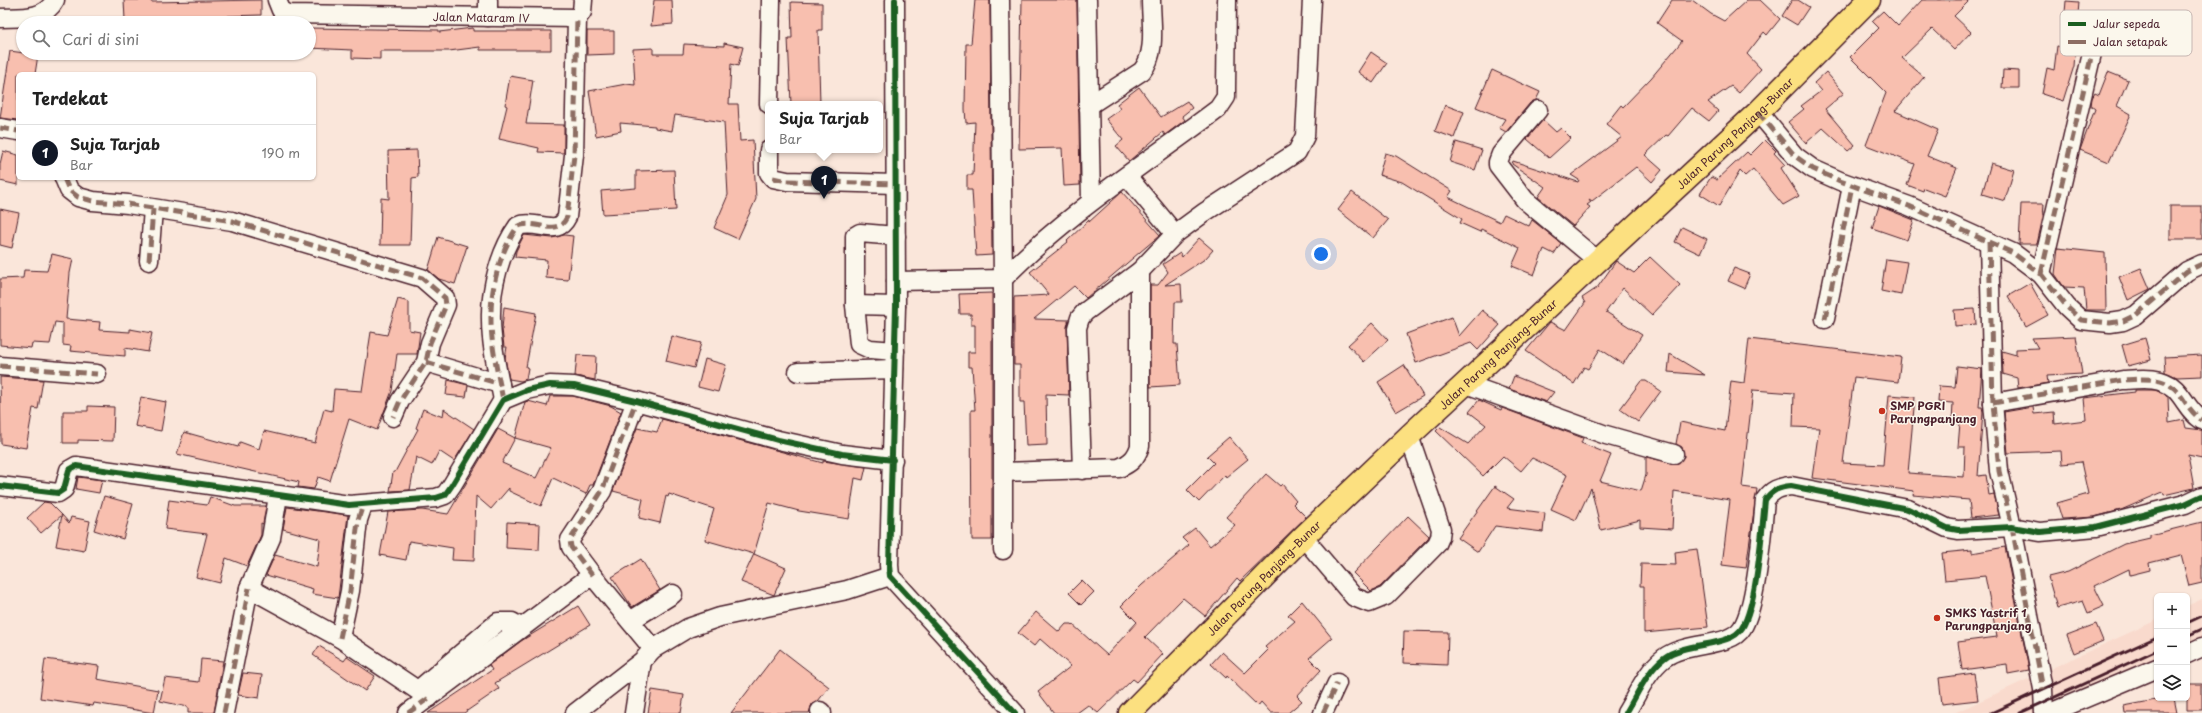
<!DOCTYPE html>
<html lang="id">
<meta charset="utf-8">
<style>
body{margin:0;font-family:"Playpen Sans",sans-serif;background:#f6f6f6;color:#222}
.controls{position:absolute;right:12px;bottom:12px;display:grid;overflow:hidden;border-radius:6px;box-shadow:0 1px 3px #0004}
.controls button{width:36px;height:36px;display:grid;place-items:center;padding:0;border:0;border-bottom:1px solid #e0e0e0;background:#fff;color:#222;font:20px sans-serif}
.you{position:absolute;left:1321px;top:254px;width:14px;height:14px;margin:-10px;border:3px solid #fff;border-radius:50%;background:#1a73e8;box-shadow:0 0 0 6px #1a73e833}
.badge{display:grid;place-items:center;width:26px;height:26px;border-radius:50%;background:#111827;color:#fff;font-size:13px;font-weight:700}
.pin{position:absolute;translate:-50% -33px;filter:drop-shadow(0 1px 2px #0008)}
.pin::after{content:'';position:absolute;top:21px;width:14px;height:12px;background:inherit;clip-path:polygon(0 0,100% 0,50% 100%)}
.popup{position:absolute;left:765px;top:101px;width:118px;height:52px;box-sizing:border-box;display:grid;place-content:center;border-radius:6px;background:#fff;filter:drop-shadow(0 1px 3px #0005);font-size:13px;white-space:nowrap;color:#767676}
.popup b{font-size:15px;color:#222}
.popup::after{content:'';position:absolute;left:50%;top:100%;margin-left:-8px;border:8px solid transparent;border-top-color:#fff}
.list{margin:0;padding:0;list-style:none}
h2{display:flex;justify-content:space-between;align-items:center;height:52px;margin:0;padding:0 16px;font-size:17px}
h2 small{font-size:13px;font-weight:400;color:#767676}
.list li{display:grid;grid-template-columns:26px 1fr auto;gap:12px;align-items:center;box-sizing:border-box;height:56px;padding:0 16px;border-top:1px solid #e0e0e0}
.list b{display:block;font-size:15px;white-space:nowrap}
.list p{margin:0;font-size:13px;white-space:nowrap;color:#767676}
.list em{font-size:13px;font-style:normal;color:#767676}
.icon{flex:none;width:22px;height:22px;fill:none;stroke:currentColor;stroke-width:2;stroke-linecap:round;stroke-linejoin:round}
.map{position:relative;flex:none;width:2202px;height:713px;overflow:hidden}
.search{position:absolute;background:#fff;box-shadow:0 1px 3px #0004;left:16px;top:16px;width:300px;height:44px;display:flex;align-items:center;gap:10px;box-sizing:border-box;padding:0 14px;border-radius:22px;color:#767676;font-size:15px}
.panel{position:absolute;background:#fff;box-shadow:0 1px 3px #0004;left:16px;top:72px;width:300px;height:108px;border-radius:6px}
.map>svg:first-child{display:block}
</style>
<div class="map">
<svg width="2202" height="713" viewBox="0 0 2202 713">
<rect width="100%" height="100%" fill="#fae6da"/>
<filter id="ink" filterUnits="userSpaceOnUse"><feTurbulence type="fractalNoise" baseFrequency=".025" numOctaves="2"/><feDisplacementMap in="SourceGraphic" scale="8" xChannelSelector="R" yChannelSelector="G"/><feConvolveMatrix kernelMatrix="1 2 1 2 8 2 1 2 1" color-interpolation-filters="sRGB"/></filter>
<g filter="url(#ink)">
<path fill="#f9dacd" d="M2202 599V655L2187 662V606Z
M2157 620V676L2075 713H1954Z"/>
<path fill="#f8bfaf" stroke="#4a1f2b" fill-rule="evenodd" d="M124 0H151V2L261 0V15L228 16V23H210L209 16 125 20Z
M654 0H672L673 24 651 26Z
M975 0H990L992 255 976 256 972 190H967V175H973L975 122 966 123 965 109 966 44H971Z
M1022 0H1077L1080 185 1064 186 1062 148 1019 149Z
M1672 0H1692L1711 14 1724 21 1747 0H1760L1780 19 1767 35 1764 32 1747 54 1761 69 1739 93 1731 86 1708 102 1718 111 1709 121 1692 108 1668 136 1666 135 1645 155 1662 170 1652 182 1636 167 1592 201 1589 199 1591 202 1587 205 1590 207 1573 226 1538 197 1545 187 1512 164 1513 161 1578 182 1579 180 1571 175 1622 137 1606 124 1621 105 1623 107 1651 78 1682 41 1657 23Z
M1792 0H1798L1809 7 1797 25 1782 16Z
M1922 0H1970L1954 16 1971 32 1954 50 1932 29 1902 58 1924 77 1895 111 1938 130 1927 156 1957 168 1945 196 1924 188 1923 191 1907 185 1915 164 1866 145 1886 93 1850 57 1879 28 1872 21 1883 11 1898 26Z
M2066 1 2079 2 2074 66 2063 101 2042 94 2047 68 2054 70 2057 46 2062 47Z
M791 2 822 3V30H818L820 104H791L788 38H792Z
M309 28 439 30V32L473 28V31H551V50H480V47L449 51H380V59L352 58V50L309 48Z
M587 31H614V54L587 55Z
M724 43 743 47 738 66 731 64 729 104H738L740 141 753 140 756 199 738 239 714 228 728 195 724 122 675 115 672 131 655 128V126L620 123 621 131 596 136 589 91 626 84 635 85 633 49 653 48V54H683L684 44 724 46Z
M10 51 38 55 35 74H18V120L0 118Z
M1371 52 1387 63 1373 83 1358 72Z
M1492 70 1540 92 1536 100 1530 103 1506 132 1499 128 1505 119 1476 107Z
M2003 70 2019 71V88H2002Z
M1826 72 1844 93 1825 109 1855 145 1848 151 1823 128 1806 143 1788 122 1804 109 1801 106 1821 91 1814 83Z
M2108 72 2128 80 2117 106 2131 114 2109 162 2080 150 2095 109 2091 106 2092 98 2095 93 2099 95Z
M510 76 533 80 526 124 564 125V153L538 152 539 148 499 139 507 106 505 105Z
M1139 87 1161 117 1187 101 1192 108 1182 116 1185 120 1165 135 1163 132 1129 161 1116 146 1123 140 1106 119 1120 109 1117 104Z
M1445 105 1464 112 1454 138 1435 131Z
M1543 120 1556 132 1561 128 1571 138 1549 158 1527 139Z
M1765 140 1776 151 1774 153 1785 165 1781 168 1799 196 1783 205 1753 169 1745 176 1740 171 1719 206 1700 194 1711 177 1717 180 1747 152 1750 155Z
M1456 142 1482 150 1475 170 1450 162Z
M417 150 418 177 412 178 410 245H380L381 198 389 199 388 151Z
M3 151 18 155V185L0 181V164Z
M1385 153 1396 156 1452 191 1448 197 1500 222 1504 214 1529 226 1532 220 1561 243 1554 254 1544 249 1534 275 1512 266 1520 248 1481 229 1480 232 1460 223 1462 219 1402 182 1379 175Z
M1991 163 2014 170 2005 201 1982 194Z
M674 170 676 210 603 214 601 191 636 188V171Z
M1122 192 1160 235 1086 298 1074 286 1034 319 1069 320 1067 328 1069 395 1046 394 1047 445 1026 446 1024 402H1020V365H1014V297L1049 295 1030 272 1068 242 1067 241 1089 220V222Z
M1352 192 1388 220 1373 238 1338 210Z
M2021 204H2044L2043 217 2037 244H2019Z
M1879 206 1914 220 1907 240 1872 228Z
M2170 206H2202V239H2170Z
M0 209 19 213 12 248 0 245Z
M1682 227 1707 239 1700 254 1675 242Z
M524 235 552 238 564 235 573 236 568 280 546 278 547 260 515 257 516 251Z
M438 237 467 246 455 284 439 279 428 270Z
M1199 238 1213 250 1205 259 1165 285 1181 284 1182 302H1175L1174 344H1177L1180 385 1150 387V285H1158L1168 272 1163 264 1180 253 1182 257Z
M2058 248 2105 253 2106 310H2086L2084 288 2064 287 2055 274Z
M52 254 73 259 70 273 66 319 100 322 99 330 130 332V329L152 333 148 352 125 348V356L70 351 71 346 63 345V323L55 322 50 344 32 343 31 348 0 345V279L23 278 24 270 47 271Z
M1650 257 1680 285 1652 315 1623 288 1606 312 1642 335 1623 364 1600 349 1588 369 1584 367 1574 384 1526 351 1550 322 1566 330 1585 303 1582 298 1597 288 1616 261 1634 273Z
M1886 259 1907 262 1901 295 1881 291Z
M1734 268 1750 274 1744 288 1728 281Z
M2141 268 2150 289 2128 300 2119 277Z
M2030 283 2048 315 2026 327 2008 296Z
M992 293V540H972L971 410H975L972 367H968V352H975V325H971V314H960L959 294Z
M398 299 409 302V330L420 332 417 354H397L392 391 377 430 349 419 330 481 318 477 314 489 298 487 299 482 177 454 184 432 238 447 240 442 259 449 264 431 315 443 324 409 332 411 334 389 362 391 371 332 387 335Z
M504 307 536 313 526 367 528 368 526 379 521 381 509 379 505 358 507 347H504L502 329Z
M1975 309 1976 324 1955 326 1954 310Z
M1482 310 1500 325 1478 350 1471 343 1416 363 1406 334 1452 317 1459 336Z
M1372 323 1388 340 1364 362 1348 345Z
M672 336 701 343 694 368 666 361Z
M2076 336 2082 374 2047 376 2048 383 2018 388 2017 378 2003 374 2002 351 2016 355V349L2038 348 2032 338Z
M2145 338 2151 360 2128 366 2122 345Z
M1749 339 1901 357 1898 382 1854 377 1843 463 1883 465 1889 395 1915 397 1908 473 1964 477 1965 447H1958L1960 423H1952L1953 403 1938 402 1939 386 1955 387 1957 366 1982 369 1979 407H1982L1983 412 1978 476 1986 475 1989 495 1994 494 1999 515 1971 518 1969 500 1913 495 1914 491 1812 478 1819 428 1793 427 1794 393 1753 390 1742 487 1757 489 1746 568 1722 565 1730 500 1674 491 1672 529 1640 527V520L1601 530 1591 488 1576 520 1551 509 1567 475 1532 458 1521 471 1503 456 1483 476 1436 431 1440 427 1468 444 1486 425 1469 412 1479 400 1501 410 1502 408 1583 438 1581 443 1611 455 1600 481 1641 491 1646 475V457L1676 464 1684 457 1682 447 1676 444 1680 422 1725 431 1731 381 1744 383Z
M1670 354 1705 375 1668 372Z
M577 355 596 356 595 380 575 376Z
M2202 355V376L2177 377 2165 372 2164 357Z
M705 359 726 365 718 392 698 387Z
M1404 365 1423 396 1396 412 1378 382Z
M1514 376 1554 392 1546 402 1509 389Z
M0 377 43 380 38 409 33 408 26 448 1 444Z
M448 380 468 385 466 397 446 395Z
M1641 381H1646L1661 391 1638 422 1620 409Z
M2135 390H2155L2164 394 2168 397 2169 423 2184 420 2186 428 2202 430V458L2188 455 2194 488 2164 495 2163 492 2121 510 2094 517 2062 519 2057 503 2088 494 2081 462 2062 464 2061 451 2008 453 2004 412 2033 407 2034 414 2054 412 2055 424 2086 420 2084 398 2135 392Z
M550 396H573L611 406 621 412 593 485H590L586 494 553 478 541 506 509 491V488L491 509 476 496 474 561 452 560 453 548 409 541 406 560 380 555 388 512 422 510 448 514 498 429 515 438 525 402 528 401 547 406ZM515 438 551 448 536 478 502 463Z
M141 397 166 402 161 431 135 426Z
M88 406 114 407 113 441 78 440V443H63V411H88Z
M423 409 443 417 444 409 474 429 454 461 439 451 432 465 416 457 410 490 390 491 393 472H395L418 429 416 428Z
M662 419 823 463V461L866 467 863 480 855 478 849 519 799 511 769 503 754 554 705 540 714 509 669 494 668 497 666 496 660 523 639 518 643 499 613 491 637 428 657 432Z
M1229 437 1248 459 1226 477 1225 475 1199 502 1187 490 1214 463 1207 456Z
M1266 474 1280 486 1282 484 1296 501 1293 504 1306 517 1240 581 1237 578 1205 616 1183 598 1145 637 1163 654 1137 682 1133 679 1098 713 1088 705 1077 713H1054L1038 692 1071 666 1040 639 1034 646 1018 633 1036 612 1059 632 1066 624H1072L1107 655 1137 622 1121 606 1142 585 1189 545 1182 538 1195 528 1210 546 1235 525 1226 517Z
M78 477 102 480 99 493 76 489Z
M1495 486 1514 499 1507 508 1545 513 1543 532 1495 526 1478 552 1458 538Z
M104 496 133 504 123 539 94 530Z
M210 497 235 506H266L263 524 261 523V535L247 566 226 558 220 583 196 577 207 534 165 529 169 500 207 505Z
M44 502 50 503 62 515 41 533 27 518Z
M287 507 348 515 338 598 312 594 313 589 266 575 275 555 317 567 320 539 283 529Z
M62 515 69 523 71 517 90 521 84 551 56 546Z
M1408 516 1429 536 1428 538 1380 587 1371 591 1353 573Z
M507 522 540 524 539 550 506 548Z
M2202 522V583L2189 586 2181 555 2149 563 2150 570 2130 575 2129 569 2094 586 2104 606 2088 613 2083 601 2057 608 2048 577 2068 572 2124 544 2150 538V535Z
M2005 547 2029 670 2008 674 2007 664 1962 670 1958 642 1997 637 1985 576 1945 580 1942 553 1972 550V553Z
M1697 549 1708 627 1644 633V586H1640L1641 564 1676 565 1675 552Z
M754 554 786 568 774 595 741 582Z
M641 559 660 590 632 607 612 577Z
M1082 580 1094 592 1081 605 1069 593Z
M1302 601 1332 638 1309 658 1321 670 1297 696 1302 701 1288 713H1271L1261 702 1258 706 1227 676 1226 678 1211 664 1222 652 1245 673 1268 650 1265 647 1295 621 1288 615Z
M578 606 590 625 495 683 499 689 464 713H428L492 670 489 665 521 641Z
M2096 624 2103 641 2074 653 2067 635Z
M1404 631 1448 632 1447 665 1403 663Z
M319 646 344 661 347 657 375 676 365 691 313 655Z
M780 649 829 687 818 701 812 704 809 713H731Z
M45 659 99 666 97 679 158 690 154 713 94 703 93 706 40 698Z
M201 659 223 661 214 713H188V707L160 701 165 678 199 682Z
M243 673 262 675 259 698 238 695Z
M1974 673 1978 700 1942 704 1939 678Z
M2187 684H2202V710H2187Z
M652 690 684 695 681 713H648Z
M2166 698H2174L2177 713H2125L2124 706Z"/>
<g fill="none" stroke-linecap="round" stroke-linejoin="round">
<g stroke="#4a1f2b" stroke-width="21">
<g id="minor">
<path id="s1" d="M277 0 281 10 288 14 577 18"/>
<path d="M488 0V17"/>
<path d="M895 0 896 306 889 565 890 576 1015 713"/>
<path d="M1000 0 1003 279V550"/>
<path d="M1087 0 1091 201"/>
<path d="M0 18C20 17 44 21 55 0"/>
<path d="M577 18 582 12 583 0"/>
<path d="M769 104 771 0"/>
<path d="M1088 106 1142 71C1157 53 1151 23 1151 0"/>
<path d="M1538 110 1501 154 1498 162V165L1525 200 1598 261"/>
<path d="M1758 112 1795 156 1813 169 1840 181 1909 206 2013 253 2041 274 2067 307 2081 320 2110 323 2123 321 2136 315 2187 271 2202 264"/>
<path d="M0 128 18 131"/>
<path d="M769 150V173L773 178 787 181 895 184"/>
<path d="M1127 176 1175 234"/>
<path d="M64 178 69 190 78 197 93 201 128 204 232 221 422 278 445 298 446 305 430 343 426 362 400 401 393 417"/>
<path d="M1989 242 1993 403 1999 471 2012 527 2043 689 2044 713"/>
<path d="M149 261 153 209"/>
<path d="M2041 274 2099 23"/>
<path d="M896 281 1003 279C1067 213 1145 164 1218 109L1226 97V88L1227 0"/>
<path d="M855 305 896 306"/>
<path d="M1825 319 1852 186"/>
<path d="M895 351 870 349 859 344 855 305V236L860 233 896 236"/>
<path d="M426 362 500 384"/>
<path d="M0 366 97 374"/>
<path d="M798 372 894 369"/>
<path d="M1466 384 1606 435 1674 454"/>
<path d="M503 400C498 374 491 346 491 320 490 289 500 251 518 226 538 219 557 238 567 217L574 155 577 18"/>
<path d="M1993 403 2123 380C2140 379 2161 376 2175 389 2185 399 2189 412 2202 420"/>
<path d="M1082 470 1077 328 1080 318 1085 312 1140 271 1175 234 1205 212 1297 152 1305 136 1312 0"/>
<path d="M1004 472 1119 468C1131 463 1136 458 1140 446V271"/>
<path d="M0 486 58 493 64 489 69 470 76 466 349 505 436 498 445 495 452 485 503 400 527 390 550 385 574 386 636 401 778 440 842 454 893 460"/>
<path d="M1303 537 1354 597 1369 603 1386 596 1437 544 1440 537 1441 529 1409 436"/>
<path d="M592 575 571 547 570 540 602 491 636 401"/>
<path d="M249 588 340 638 429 698"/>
<path d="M630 621 673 594"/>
<path d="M340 638 350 591 358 520 363 505"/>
<path d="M2187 654 2202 647"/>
<path d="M418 690 498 622H512L521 627"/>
<path d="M820 711 822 713"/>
<path d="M224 713 249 588 271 538 278 496"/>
<path d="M408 713 592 575 653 649"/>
<path d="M575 713 642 661 653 649 688 628 720 617 847 590 890 576"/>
<path d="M634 713 642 661"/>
<path d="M1323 713 1337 683"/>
<path d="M1626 713C1637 695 1647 671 1664 658 1686 641 1730 648 1742 628 1757 605 1762 529 1765 500 1772 490 1779 487 1791 486L1908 509 1947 528 1958 530 2012 527 2040 532 2096 527 2185 504 2202 496"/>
<path d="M2050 713 2157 668"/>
</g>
</g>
<g stroke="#4a1f2b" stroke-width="25">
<g id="major">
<path id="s2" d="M1130 713 1303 537 1409 436 1758 112 1869 0"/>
</g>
</g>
<use href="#minor" stroke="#fbf7ec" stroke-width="18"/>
<use href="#major" stroke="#fce080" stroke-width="22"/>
<path stroke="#4a1f2b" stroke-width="3" d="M2187 623 2202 616
M2187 636 2202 629
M1991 713 2157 637
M2020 713 2157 650"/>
<path stroke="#8d6e63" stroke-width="5" stroke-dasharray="10 5" stroke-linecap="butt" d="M1758 112 1795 156 1813 169 1840 181 1909 206 2013 253 2041 274 2067 307 2081 320 2110 323 2123 321 2136 315 2187 271 2202 264
M0 128 18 131
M64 178 69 190 78 197 93 201 128 204 232 221 422 278 445 298 446 305 430 343 426 362 400 401 393 417
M773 178 787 181 895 184
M1989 242 1993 403 1999 471 2012 527 2043 689
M149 261 153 209
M2041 274 2099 23
M1825 319 1852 186
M426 362 500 384
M0 366 97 374
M503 400C498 374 491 346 491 320 490 289 500 251 518 226 538 219 557 238 567 217L574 155 577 18
M1993 403 2123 380C2140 379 2161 376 2175 389 2185 399 2189 412 2202 420
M592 575 571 547 570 540 602 491 636 401
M340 638 350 591 358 520 363 505
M224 713 249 588
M408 713 429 698
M1323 713 1337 683"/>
<g stroke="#fbf7ec" stroke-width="8">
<path id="cycleway" d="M895 0 896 306 889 565 890 576 1015 713
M0 486 58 493 64 489 69 470 76 466 349 505 436 498 445 495 452 485 503 400 527 390 550 385 574 386 636 401 778 440 842 454 893 460
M1626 713C1637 695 1647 671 1664 658 1686 641 1730 648 1742 628 1757 605 1762 529 1765 500 1772 490 1779 487 1791 486L1908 509 1947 528 1958 530 2012 527 2040 532 2096 527 2185 504 2202 496"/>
</g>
<use href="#cycleway" stroke="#1b5e20" stroke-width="6"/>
</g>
</g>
<g fill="#c8321e" stroke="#fbf7ec" stroke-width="1.5">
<circle cx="1882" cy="411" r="4"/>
<circle cx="1937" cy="618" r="4"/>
</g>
<g text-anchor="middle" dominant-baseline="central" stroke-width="3" stroke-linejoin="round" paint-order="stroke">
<g font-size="11" fill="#4a1f2b" stroke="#fbf7ec">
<text stroke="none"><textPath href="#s1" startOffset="212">Jalan Mataram IV</textPath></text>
<text stroke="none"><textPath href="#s2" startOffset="838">Jalan Parung Panjang–Bunar</textPath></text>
<text stroke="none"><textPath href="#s2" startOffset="514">Jalan Parung Panjang–Bunar</textPath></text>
<text stroke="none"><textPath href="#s2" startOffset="190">Jalan Parung Panjang–Bunar</textPath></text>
</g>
<g font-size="11" font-weight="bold" fill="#4a1f2b" stroke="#fbf7ec" text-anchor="start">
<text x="1890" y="405">SMP PGRI<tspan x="1890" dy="13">Parungpanjang</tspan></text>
<text x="1945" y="612">SMKS Yastrif 1<tspan x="1945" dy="13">Parungpanjang</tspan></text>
</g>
</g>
<rect x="2060" y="10" width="132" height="46" rx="6" fill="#fbf7ec" stroke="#c6b6b2" stroke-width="1"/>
<rect x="2068" y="22" width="18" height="4" fill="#1b5e20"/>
<rect x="2068" y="40" width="18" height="4" fill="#8d6e63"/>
<g font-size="11" fill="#4a1f2b">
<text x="2093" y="28">Jalur sepeda</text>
<text x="2093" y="46">Jalan setapak</text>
</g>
</svg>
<div class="controls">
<button>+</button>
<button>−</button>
<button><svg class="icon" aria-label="layers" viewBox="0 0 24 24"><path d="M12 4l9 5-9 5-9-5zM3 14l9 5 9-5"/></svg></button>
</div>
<div class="you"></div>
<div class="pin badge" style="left:824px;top:199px">1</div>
<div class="popup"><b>Suja Tarjab</b>Bar</div>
<div class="search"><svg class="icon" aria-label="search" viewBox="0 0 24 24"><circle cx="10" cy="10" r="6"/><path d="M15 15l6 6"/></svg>Cari di sini</div>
<section class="panel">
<h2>Terdekat<small></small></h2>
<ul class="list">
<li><span class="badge">1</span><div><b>Suja Tarjab</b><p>Bar</p></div><em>190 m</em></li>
</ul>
</section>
</div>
